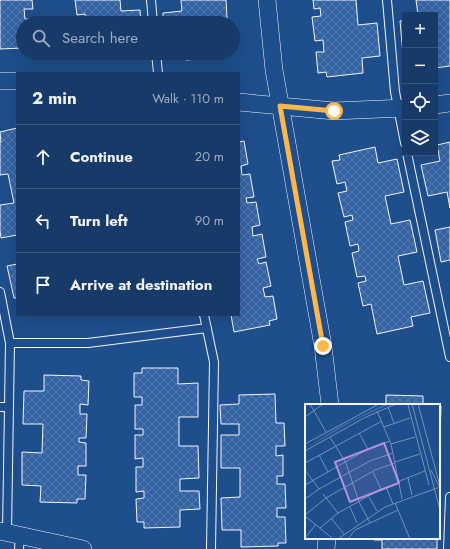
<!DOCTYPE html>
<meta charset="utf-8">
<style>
body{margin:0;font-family:Jost,sans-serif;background:#20416f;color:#f1f3f6}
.controls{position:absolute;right:12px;top:12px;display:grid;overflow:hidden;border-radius:0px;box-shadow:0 4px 16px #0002}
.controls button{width:36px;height:36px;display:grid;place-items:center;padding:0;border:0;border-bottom:1px solid #36547d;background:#173a69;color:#f1f3f6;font:20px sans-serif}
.stop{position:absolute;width:12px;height:12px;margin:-9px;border:3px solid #ffb74d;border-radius:50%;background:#fff}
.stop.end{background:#ffb74d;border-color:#fff;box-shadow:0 1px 4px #0008}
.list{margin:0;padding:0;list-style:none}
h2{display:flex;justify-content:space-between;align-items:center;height:52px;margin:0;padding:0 16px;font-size:17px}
h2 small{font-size:13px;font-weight:400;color:#9eadc0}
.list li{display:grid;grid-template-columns:26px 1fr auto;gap:12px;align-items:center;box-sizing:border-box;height:64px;padding:0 16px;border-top:1px solid #36547d}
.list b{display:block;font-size:15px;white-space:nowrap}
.list em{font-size:13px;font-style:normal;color:#9eadc0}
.icon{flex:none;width:22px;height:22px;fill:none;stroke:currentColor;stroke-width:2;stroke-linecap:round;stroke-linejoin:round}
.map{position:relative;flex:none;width:450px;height:549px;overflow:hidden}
.search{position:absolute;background:#173a69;box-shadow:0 4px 16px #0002;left:16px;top:16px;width:224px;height:44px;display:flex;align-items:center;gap:10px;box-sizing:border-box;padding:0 14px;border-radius:22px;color:#9eadc0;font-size:15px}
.panel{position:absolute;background:#173a69;box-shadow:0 4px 16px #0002;left:16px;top:72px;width:224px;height:244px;border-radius:0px}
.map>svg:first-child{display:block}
</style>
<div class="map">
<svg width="450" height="549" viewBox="0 0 450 549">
<defs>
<pattern id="building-cross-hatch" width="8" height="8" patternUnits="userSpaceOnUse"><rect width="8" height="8" fill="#3563a3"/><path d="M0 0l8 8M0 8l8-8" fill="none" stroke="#537ab1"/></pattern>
</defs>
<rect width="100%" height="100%" fill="#1f4e8c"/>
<path fill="url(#building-cross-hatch)" stroke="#f2f6ff" d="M0 0H32L33 9H24L25 19H33V23H23V48L0 49Z
M75 0H120L121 11 140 10 141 23H77L86 21 85 14 77 15Z
M181 0H226L227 19 219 20 220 23H163V13L182 11Z
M313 0H356L358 25 377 23 380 56 362 58 363 73 327 77 326 72 318 73 316 52H324L323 40 315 41 312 17 321 16 320 8 314 9Z
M416 0H450V66L435 68V15H418Z
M400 21H405V53L403 54Z
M185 53H222L223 57 186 60Z
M17 128V235L1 238 0 231V205L14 203 8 174 0 175V142H1L0 132Z
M244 141 248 164 241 166 242 175 250 174 254 197 246 198 247 203 256 202 260 225 252 227 253 236 262 234 266 257 257 259 259 264 266 262 271 286 263 288 265 297 273 296 277 319 269 321 270 325 234 332 231 315H239V142Z
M450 142V208L447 192 428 196 421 165 440 161 437 145Z
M375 147 378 163 397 159 404 192 385 196 391 224 410 220 417 252 398 256 404 285 423 281 430 313 411 317 413 326 377 334 371 304 363 306 358 283 366 281 365 276 357 277 352 253 359 251 358 244 350 246 345 222 353 220 352 215 344 217 338 193 347 191 345 182 337 184 332 161 340 160 339 155Z
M450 227V260L441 262 435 230Z
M17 264V298H14L7 266Z
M142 368H178V384L198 383V417H179V446H198L199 478 180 479V491H199L200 509 180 510V527L144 528V522H137L136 499 144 498V491L136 492V467H143V458L135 459V435H143V429H135V405H142V397H134V373H142Z
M44 375 81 376V380L89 381 88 405 80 404V414H87L86 438H79V442L86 443V466H78V475H86L85 499H77V503L40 502 41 486 22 485V452L42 453 43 424H23L24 391H44Z
M275 394 276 423H284L285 446H276V456L283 455V476H277V484H285L286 508H277V517H285L286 543H278V546L241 547V530H222L221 498 240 497V468H221V435H239V424H221L220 405 239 404V395Z
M386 395 423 396V405H386Z
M439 406H441L440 439H439Z
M374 538H437V549H382V540H374Z"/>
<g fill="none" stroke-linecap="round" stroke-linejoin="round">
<g stroke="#f2f6ff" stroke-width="10">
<path id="lane" d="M151 0 153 23
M387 0 395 92 405 143
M156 53 158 73
M407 153 450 357
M0 292 10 343 7 532
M204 315 214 362 211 549
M10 343H88L207 328
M0 407H9
M19 549 20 535
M448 549 450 497"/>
</g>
<g stroke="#f2f6ff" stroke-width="18">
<path id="street" d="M267 0 274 70 323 346 330 405
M0 81H17
M239 102 334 111 405 108
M435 105 450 103
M0 531 83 549
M326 549 327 538"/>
</g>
<use href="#lane" stroke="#1f4e8c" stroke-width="8"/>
<use href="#street" stroke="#1f4e8c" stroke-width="17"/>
</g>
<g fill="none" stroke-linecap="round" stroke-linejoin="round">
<path stroke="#ffb74d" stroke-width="5" d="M323 346 280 106 334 111"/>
</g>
<g transform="translate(305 404)">
<rect width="135" height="135" fill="#1f4e8c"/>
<path d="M80 0H85L48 17 0 45 32 24Z" fill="#446ba0"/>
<path fill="none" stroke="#7391ba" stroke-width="1" d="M5 0 21 28M107 0 135 106M113 0 135 82M103 1 124 81M83 3 89 19M72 7 86 40 97 95M0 13 18 0M79 23 105 14M54 29 63 45M25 33 41 59 54 98 65 119M0 40 74 0M86 40 110 33M0 47 59 14 91 0M14 51 23 68M90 58 115 50M0 59 77 17M0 66 14 85M126 66 134 82M68 68 76 85M103 74 107 91M92 78 120 67M0 81 63 45 85 37M81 83 88 100M18 90 33 109M64 93 72 107M0 95 14 85 65 57 88 49M90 99 105 135M45 103 52 119M0 111 21 94 70 66 90 59M0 112 28 135M26 114 39 130M15 124 33 109 76 85 93 79M0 134 11 120M33 135 80 103 135 83M43 135 50 126 93 106"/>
<path fill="#b691df" fill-opacity="0.15" stroke="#b691df" stroke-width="2" d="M79 39 94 79 45 98 30 58Z"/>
<rect width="135" height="135" fill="none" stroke="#f2f6ff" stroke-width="2"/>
</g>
</svg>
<div class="controls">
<button>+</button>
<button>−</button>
<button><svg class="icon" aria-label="locate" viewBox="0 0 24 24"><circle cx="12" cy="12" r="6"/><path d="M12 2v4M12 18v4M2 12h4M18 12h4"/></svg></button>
<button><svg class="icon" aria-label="layers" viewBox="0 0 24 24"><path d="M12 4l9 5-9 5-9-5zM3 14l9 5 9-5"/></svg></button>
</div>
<div class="stop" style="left:334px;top:111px"></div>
<div class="stop end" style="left:323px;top:346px"></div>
<div class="search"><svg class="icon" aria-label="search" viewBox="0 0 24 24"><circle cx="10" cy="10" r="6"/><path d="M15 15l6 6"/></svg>Search here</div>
<section class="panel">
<h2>2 min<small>Walk · 110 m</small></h2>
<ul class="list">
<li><svg class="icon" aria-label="ahead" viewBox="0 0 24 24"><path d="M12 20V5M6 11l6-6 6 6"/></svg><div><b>Continue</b></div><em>20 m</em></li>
<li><svg class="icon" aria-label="left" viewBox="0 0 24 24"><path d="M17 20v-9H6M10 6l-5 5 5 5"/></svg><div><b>Turn left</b></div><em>90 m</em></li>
<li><svg class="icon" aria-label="arrive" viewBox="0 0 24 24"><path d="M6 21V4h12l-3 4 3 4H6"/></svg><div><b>Arrive at destination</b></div></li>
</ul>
</section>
</div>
